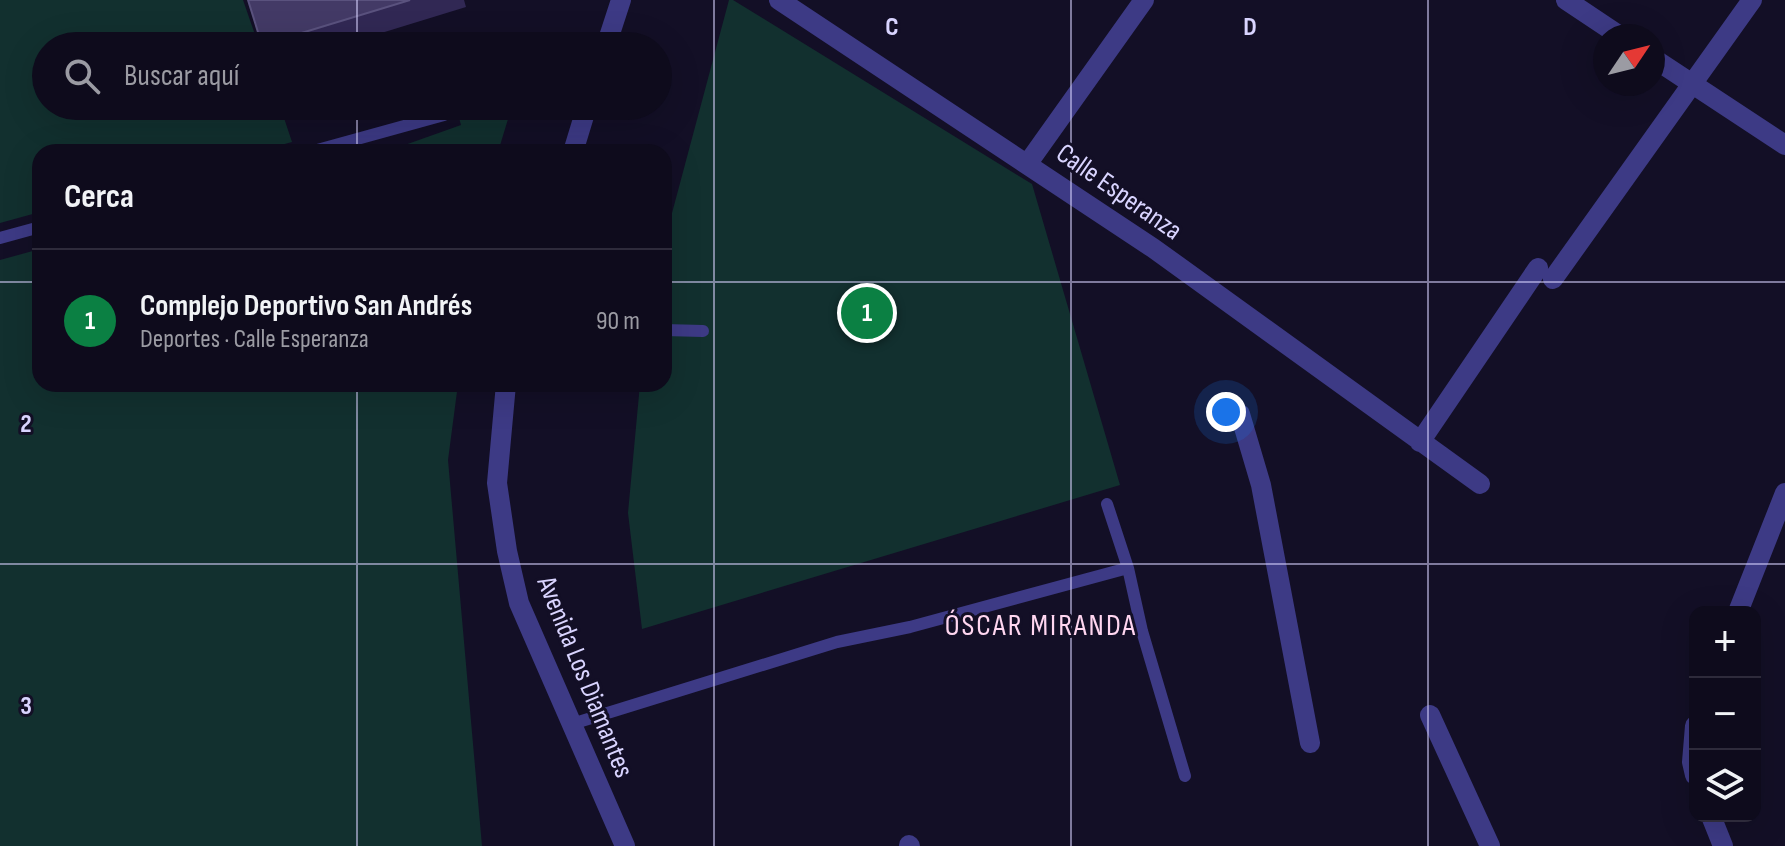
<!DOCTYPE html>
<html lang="es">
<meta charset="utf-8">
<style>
body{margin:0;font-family:"Sofia Sans Condensed",sans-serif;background:#1c1929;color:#f1f3f6}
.controls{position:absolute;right:24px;bottom:24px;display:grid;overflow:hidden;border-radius:16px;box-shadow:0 8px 32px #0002}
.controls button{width:72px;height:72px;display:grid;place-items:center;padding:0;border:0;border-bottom:2px solid #2e2b3b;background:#0e0b1c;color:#f1f3f6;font:40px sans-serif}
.compass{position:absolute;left:1593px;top:24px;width:72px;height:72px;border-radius:50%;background:#0e0b1c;box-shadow:0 8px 32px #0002;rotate:55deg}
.you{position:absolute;left:1226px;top:412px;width:28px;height:28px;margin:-20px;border:6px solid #fff;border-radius:50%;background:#1a73e8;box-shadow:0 0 0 12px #1a73e833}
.badge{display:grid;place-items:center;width:52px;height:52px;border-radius:50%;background:#0b8043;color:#fff;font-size:26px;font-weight:700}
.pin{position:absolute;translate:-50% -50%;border:4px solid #fff;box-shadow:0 2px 8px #0006}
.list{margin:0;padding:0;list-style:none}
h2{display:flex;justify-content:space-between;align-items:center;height:104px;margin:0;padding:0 32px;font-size:34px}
h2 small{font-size:26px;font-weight:400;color:#9b9ba3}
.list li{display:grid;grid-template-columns:52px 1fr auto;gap:24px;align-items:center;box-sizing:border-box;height:144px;padding:0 32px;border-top:2px solid #2e2b3b}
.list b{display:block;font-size:30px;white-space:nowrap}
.list p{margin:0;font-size:26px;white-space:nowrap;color:#9b9ba3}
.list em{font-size:26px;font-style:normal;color:#9b9ba3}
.icon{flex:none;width:44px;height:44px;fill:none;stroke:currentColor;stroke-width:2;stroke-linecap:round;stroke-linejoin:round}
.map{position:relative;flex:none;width:1785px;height:846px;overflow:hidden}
.search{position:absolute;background:#0e0b1c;box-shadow:0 8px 32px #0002;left:32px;top:32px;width:640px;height:88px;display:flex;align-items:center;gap:20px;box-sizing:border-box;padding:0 28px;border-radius:44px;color:#9b9ba3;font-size:30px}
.panel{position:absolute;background:#0e0b1c;box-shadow:0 8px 32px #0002;left:32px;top:144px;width:640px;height:248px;border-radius:24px}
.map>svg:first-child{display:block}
</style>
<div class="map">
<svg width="1785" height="846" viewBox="0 0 1785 846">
<rect width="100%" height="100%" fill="#130f26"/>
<path fill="#12302f" d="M0 0H243L259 46H46V106H280L292 142 255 152H40V212L0 223Z
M729 0H733L1032 184 1120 485 642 629 628 513 640 384H664V243Z
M456 106H512L498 152H403L402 146 461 125Z
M40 249V384H458L448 460 482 846H0V260Z"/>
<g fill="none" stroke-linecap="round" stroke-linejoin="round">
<path stroke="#3d3a85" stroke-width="12" d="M310 152 444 115
M0 238 40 227
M664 330 703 331
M1107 504 1128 568 1142 631 1185 776
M572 724 837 642 910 627 1128 568"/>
<path stroke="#3d3a85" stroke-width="20" d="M779 0 1153 248 1480 484
M1566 0 1620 36
M606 46 621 0
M1653 58 1785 145
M573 152 587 106
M1028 163 1144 0
M1553 279 1752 0
M506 384 497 483 507 551 519 603 625 846
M1240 414 1261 485 1310 743
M1420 442 1538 268
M1738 612 1785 493
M1430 715 1490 846
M1695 726 1692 762 1695 775
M1711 816 1723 846
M909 845 910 846"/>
</g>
<path fill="#312854" d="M248 0H464L466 7 339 46H262Z"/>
<path fill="#433a66" stroke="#5a527e" stroke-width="2" d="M248 0H410L262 45Z"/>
<path fill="none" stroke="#d9d4ff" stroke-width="2" stroke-opacity="0.55" d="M357 0V46M714 0V846M1071 0V846M1428 0V846M357 106V152M0 282H40M664 282H1785M357 384V846M0 564H1785"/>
<g text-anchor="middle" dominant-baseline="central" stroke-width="6" stroke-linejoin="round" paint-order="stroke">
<g font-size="28" fill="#d9d4ff" stroke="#130f26">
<text transform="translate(1119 192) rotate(35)">Calle Esperanza</text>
<text transform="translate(585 677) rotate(68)">Avenida Los Diamantes</text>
</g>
<g font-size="30" letter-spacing="2" fill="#ffd6f0" stroke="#130f26">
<text x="1041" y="626">ÓSCAR MIRANDA</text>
</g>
</g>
<g font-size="26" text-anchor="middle" font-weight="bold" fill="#d9d4ff" stroke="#130f26" stroke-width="6" stroke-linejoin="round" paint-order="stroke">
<text x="892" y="35">C</text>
<text x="1250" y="35">D</text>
<text x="26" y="432">2</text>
<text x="26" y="714">3</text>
</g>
</svg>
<div class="controls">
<button>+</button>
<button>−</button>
<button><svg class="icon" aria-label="layers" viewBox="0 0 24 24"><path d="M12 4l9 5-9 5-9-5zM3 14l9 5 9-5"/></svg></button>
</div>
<svg class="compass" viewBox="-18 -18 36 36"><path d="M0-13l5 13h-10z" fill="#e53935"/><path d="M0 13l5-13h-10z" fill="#9b9ba3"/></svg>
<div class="you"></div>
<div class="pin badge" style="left:867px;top:313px">1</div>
<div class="search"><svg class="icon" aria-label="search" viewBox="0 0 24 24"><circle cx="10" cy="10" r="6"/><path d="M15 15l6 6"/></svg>Buscar aquí</div>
<section class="panel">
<h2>Cerca<small></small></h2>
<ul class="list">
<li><span class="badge">1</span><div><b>Complejo Deportivo San Andrés</b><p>Deportes · Calle Esperanza</p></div><em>90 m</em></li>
</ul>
</section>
</div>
